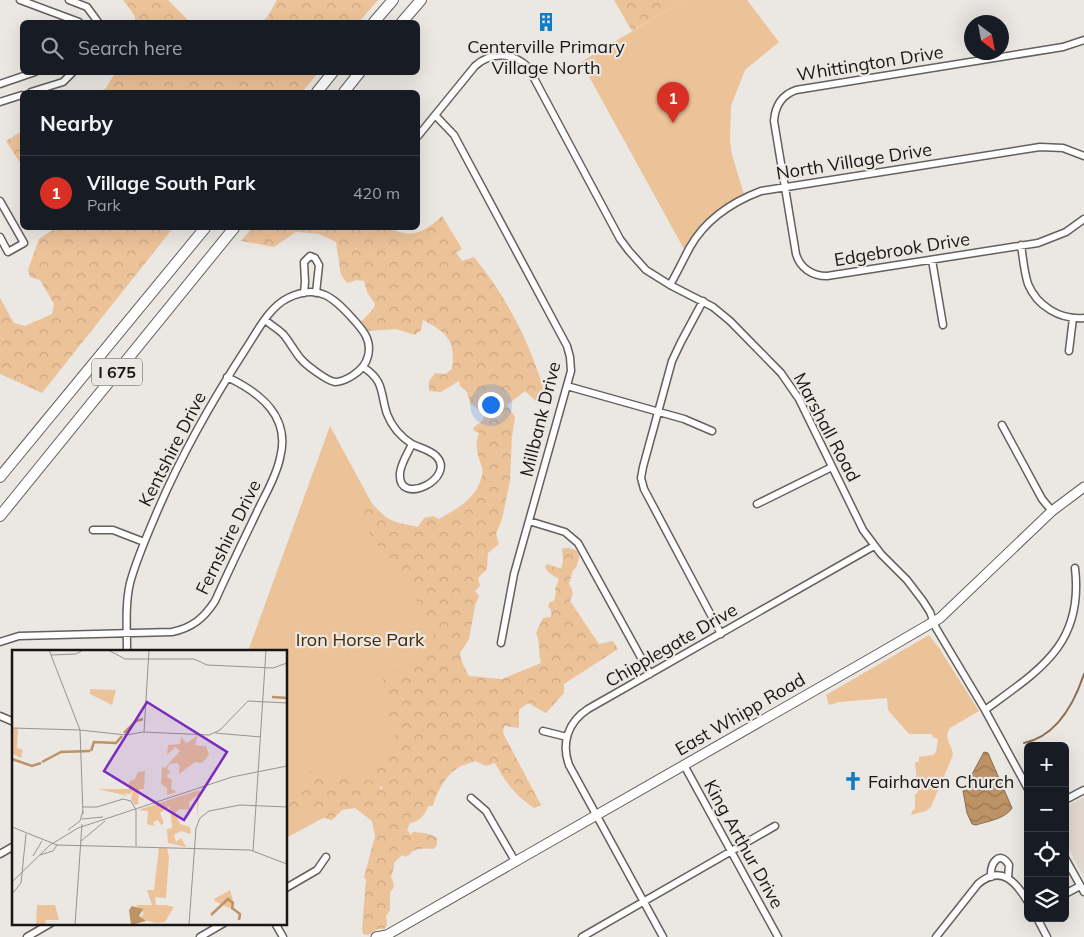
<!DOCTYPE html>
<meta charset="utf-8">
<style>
body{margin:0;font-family:Mulish,sans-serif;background:#20242c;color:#f1f3f6}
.controls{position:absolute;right:15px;bottom:15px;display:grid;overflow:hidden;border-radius:8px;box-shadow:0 5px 20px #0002}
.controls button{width:45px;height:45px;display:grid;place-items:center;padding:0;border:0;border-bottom:1px solid #363941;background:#171b24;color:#f1f3f6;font:25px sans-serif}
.compass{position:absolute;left:964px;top:15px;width:45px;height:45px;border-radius:50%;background:#171b24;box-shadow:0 5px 20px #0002;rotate:148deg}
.you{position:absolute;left:490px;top:404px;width:18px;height:18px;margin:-12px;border:4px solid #fff;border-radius:50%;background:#1a73e8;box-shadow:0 0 0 8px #1a73e833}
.badge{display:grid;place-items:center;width:32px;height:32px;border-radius:50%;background:#d93025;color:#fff;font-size:16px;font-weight:700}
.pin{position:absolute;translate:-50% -41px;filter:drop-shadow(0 1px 2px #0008)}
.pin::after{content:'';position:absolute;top:26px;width:18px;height:15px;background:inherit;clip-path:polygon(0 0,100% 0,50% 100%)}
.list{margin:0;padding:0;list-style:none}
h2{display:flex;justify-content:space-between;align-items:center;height:65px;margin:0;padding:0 20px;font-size:21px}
h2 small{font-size:16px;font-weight:400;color:#9ea1a6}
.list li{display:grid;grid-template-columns:32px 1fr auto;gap:15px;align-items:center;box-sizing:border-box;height:75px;padding:0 20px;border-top:1px solid #363941}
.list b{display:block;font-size:19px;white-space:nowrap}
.list p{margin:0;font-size:16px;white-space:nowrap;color:#9ea1a6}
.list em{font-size:16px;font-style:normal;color:#9ea1a6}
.icon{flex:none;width:28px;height:28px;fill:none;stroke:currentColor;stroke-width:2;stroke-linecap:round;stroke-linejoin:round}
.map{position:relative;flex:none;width:1084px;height:937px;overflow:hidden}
.search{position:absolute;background:#171b24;box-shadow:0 5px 20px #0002;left:20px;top:20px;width:400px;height:55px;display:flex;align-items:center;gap:12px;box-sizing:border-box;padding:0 18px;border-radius:8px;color:#9ea1a6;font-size:19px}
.panel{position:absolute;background:#171b24;box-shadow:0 5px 20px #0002;left:20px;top:90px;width:400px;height:140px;border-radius:8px}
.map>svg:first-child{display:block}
</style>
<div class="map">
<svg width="1084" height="937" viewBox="0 0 1084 937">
<defs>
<pattern id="forest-crowns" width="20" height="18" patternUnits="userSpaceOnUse" patternTransform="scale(1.25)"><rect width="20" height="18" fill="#ecc299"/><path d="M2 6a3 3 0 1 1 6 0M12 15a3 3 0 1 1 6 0" fill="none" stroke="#caa683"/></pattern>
<pattern id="water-waves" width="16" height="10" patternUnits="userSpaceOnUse" patternTransform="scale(1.25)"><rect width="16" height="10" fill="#bd9265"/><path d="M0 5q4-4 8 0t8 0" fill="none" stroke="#997652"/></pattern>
</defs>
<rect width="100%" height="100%" fill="#ebe7e3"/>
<path fill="#e3d9d0" d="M1084 797V877L1065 842V807Z"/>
<path fill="#ecc299" d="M684 0H747L779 42 745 70 731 106 730 140 732 155 744 194C718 207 699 226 685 251L581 62Z
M330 426 441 631 394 780 286 838V651H248Z
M929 635 939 648 979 711 950 728C943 739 952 744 953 755L931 807 926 811 911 815 912 811 915 809V794L918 793 915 762H919V757L933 755 936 752 938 739 933 737 932 734H909L888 710 887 698 839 702 829 705 826 695Z"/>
<path fill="url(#forest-crowns)" d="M123 0H168L190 22H135V16Z
M277 0H378L359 22H262L268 16Z
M614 0H684L632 31Z
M115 73V72L318 73 302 92H101L106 88Z
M22 131V166L6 141Z
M442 216 461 247V250L456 252 462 261 474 257C507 297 531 345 545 394L539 404 525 391 507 405 515 417 512 437 510 481 502 519 496 534 499 544 488 553 487 569 478 578 480 586 475 591 479 596 475 606 469 639 460 653 463 665 469 676 502 679 541 663C538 652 541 644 536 633L543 618 551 617V610L548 606 550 602 554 601 556 592 555 589 559 579C553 575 547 574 545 566L547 564 561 569 563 562 562 549C567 547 578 548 579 556 579 559 577 565 576 568L573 570 569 584C573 590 574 594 570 601L599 644 613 641 618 649 564 684V693L546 713 528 703 519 710V728L504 726 503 733 541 805 534 808C516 796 505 782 495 763L486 766 475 761C469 764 461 765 456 769 445 777 436 793 433 806H428C426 814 419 822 410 823L407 830 411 835 413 832C419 832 433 834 437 838V845L434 849C427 849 418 847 412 852 410 854 408 856 405 857L402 855 394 863V868L391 877C394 883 396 887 390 892V910L386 916 387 925 384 929H378L368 935 363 934 362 928 366 880 364 877 375 836 372 821 355 808 342 810 332 820C319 818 315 809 302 809L299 813H292L286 818V789L292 791 299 786V778L301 773 307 771 316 772 319 777H325L342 769 345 777H352L360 775 366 780H371L376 787 382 789V787L376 779V773H371L367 776 362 765 370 762 373 764 393 755 392 751 395 743 393 739 399 729 394 722 387 716 390 703 376 696 374 697 372 694 388 673 413 666 423 668 432 643 434 630 393 560 384 554 357 515 365 501H370C389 523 391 521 418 527L424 518 433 516 439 519C456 509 475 500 481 479 482 475 483 472 482 468 478 455 474 446 479 433L474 431 473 428 482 421 484 417 478 409 470 403 467 392 460 386 459 381 441 392 429 391V381L435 373 445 374 452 369C456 340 447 333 423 320L421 330 415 335 396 329 367 331 361 322 374 308 375 304 367 292 364 281 357 280 347 283 341 275 336 242 319 234 296 232 274 247 241 241 252 228H391C411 240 426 231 442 216Z
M55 228H173L42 393 0 374V298L14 323 25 326 52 314 54 304 40 280 30 277 28 270 39 239Z"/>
<path fill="url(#water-waves)" stroke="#8b6d4d" d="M984 752 988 753 1012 808C1005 819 988 821 976 825L972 824 967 813 963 791Z"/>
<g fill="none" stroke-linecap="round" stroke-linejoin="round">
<path stroke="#8b6d4d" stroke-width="2" d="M1024 743C1057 736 1074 704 1084 674"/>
<g stroke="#63605d" stroke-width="9">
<path id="minor" d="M20 0 79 22
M69 0 87 7 98 22
M1084 40 1063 47 796 90C782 95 775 106 774 121L796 254C800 268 812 276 827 276L1038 243 1066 232 1084 219
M0 84 35 72
M31 92 63 82 73 72
M0 102 22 95
M435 115 454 135 567 346 570 357 571 371 514 574 501 643
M418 136 475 66C491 52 512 52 528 67L620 239 629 251 646 270 670 285 713 307 730 321 781 373 799 399 863 530 881 554 907 580 923 601 930 612 936 628 985 710 1028 789
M0 201 24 243 8 252 0 237
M1021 245C1023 258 1024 272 1028 284 1037 306 1060 320 1084 318
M932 260 943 325
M670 285C677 273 683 260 690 247 706 219 732 202 761 191L1040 147 1063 148 1084 156
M304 293 305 282 304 262 310 256 315 258 319 265 316 293
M703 301 681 342 672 361 643 467 641 478 644 489 721 634
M1069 351 1073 318
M363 367C385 381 380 393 387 414 392 427 401 437 412 444
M567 386 684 419 712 431
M1002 425 1042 499 1052 511
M412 444C420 448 430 450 436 456 458 478 397 508 400 473 401 463 408 453 412 444Z
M757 504 832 467
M529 521 565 532 578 543 650 674
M93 530H113L144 542
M0 642 19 636 172 632C192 628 204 618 215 601 228 572 242 543 256 514 264 496 276 478 280 458 291 417 261 393 227 377
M127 651C127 628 125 605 130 583 136 561 145 540 154 519 179 459 210 404 245 350 257 332 269 307 288 298 319 283 334 298 353 319 363 330 372 340 368 356 366 365 360 371 352 376 347 379 341 382 335 382 327 381 306 365 301 359 294 351 290 342 283 334 278 329 271 325 265 320
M985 710C1039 670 1084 645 1075 568
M0 716 14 722
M543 731 567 737
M684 765 778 937
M471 798 486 811 515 861
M1065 800 1084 790
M0 854 14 846
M1065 858 1084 892
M991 877C990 862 1000 850 1009 865L1008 878
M286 888 317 870 326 857
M1065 894 1080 886
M1037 918 1047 937
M275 923 283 937
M27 937 51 923
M200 937 224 923
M582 937 775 826
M663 937 569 765C561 743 568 722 588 709L874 546
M936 937 978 884C1001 864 1016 882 1028 902"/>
</g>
<g stroke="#63605d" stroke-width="11">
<path id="major" d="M376 937 387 935 880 653 940 618 1052 511 1084 487"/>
</g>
<g stroke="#63605d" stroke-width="12">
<path id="highway" d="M374 22 393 0
M402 22 421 0
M317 92 333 72
M344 92 360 72
M0 477 205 228
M0 516 234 228"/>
</g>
<use href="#minor" stroke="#fff" stroke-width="6"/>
<use href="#major" stroke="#fff" stroke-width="9"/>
<use href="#highway" stroke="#fff" stroke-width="10"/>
</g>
<defs>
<g id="building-bare" transform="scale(1.5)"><path d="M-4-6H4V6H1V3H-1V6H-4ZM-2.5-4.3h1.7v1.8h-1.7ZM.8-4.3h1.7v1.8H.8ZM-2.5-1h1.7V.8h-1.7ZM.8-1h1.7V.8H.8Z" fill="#0e7cc6" stroke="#ebe7e3" stroke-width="2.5" paint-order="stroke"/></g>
<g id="church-bare" transform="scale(1.5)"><path d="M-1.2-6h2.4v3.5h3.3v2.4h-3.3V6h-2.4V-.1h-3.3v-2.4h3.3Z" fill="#0e7cc6" stroke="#ebe7e3" stroke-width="2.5" paint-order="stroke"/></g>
</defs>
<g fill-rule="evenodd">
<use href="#building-bare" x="546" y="22"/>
<use href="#church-bare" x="853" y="781"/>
</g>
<g text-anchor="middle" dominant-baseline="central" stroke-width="4.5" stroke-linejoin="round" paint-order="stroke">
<rect fill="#ebe7e3" stroke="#575552" stroke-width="1" x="92" y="358.5" width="50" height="27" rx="4"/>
<g font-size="16" font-weight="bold" fill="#171614">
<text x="117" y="372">I 675</text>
</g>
<g font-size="18" fill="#171614" stroke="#ebe7e3">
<text x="546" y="46">Centerville Primary<tspan x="546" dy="21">Village North</tspan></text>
<text x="868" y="781" text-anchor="start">Fairhaven Church</text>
</g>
<g font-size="18" fill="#171614" stroke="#ebe7e3">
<text transform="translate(870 63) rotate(-9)">Whittington Drive</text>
<text transform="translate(854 161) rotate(-9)">North Village Drive</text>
<text transform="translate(902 249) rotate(-9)">Edgebrook Drive</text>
<text transform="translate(540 419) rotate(-76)">Millbank Drive</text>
<text transform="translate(827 427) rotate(62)">Marshall Road</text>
<text transform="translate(172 449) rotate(-63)">Kentshire Drive</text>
<text transform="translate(228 537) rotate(-64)">Fernshire Drive</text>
<text transform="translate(671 645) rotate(-30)">Chipplegate Drive</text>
<text transform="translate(740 714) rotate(-30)">East Whipp Road</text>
<text transform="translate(744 844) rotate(61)">King Arthur Drive</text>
</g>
<g font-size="18" fill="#462802" stroke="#ebe7e3">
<text x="360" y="639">Iron Horse Park</text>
</g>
</g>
<g transform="translate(12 650)">
<rect width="275" height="275" fill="#ebe7e3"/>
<path d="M78 39 104 40 100 55 78 44ZM178 95 194 96 197 105 190 113 183 112 167 124 168 104ZM133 121 132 139H117V132L123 129 126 122ZM147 198H155L157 207 154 248 143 247 144 255H140L135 240H142ZM218 240 222 254 217 258 203 251 202 249ZM25 255H43L47 270H34L33 275H24Z" fill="#ecc299"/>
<path d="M0 78 6 79 5 98 11 100 9 108 1 104ZM186 85 183 95 192 99 177 97 176 103 169 105V116L165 113 158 114 155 118 158 122 154 126 160 130 159 139 165 142 155 145V138L149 134 150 117 153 118 168 101 163 97 155 105 156 95 168 94 169 87 175 93ZM86 139H127L126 154 123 155 119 149 121 140 118 144 111 143 116 146ZM187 140 190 145 187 147 185 168V145L177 152 178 160 168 159 163 163 168 174 178 177 179 184 169 181 162 185 164 192 169 188 174 197 156 193 155 179 160 178 158 156 148 163 152 173 149 175 146 170 141 172 143 176 135 174 136 161 126 160ZM124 255H154L162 257 153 272 145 273 131 270 129 266 132 264Z" fill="#ecc299"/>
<path d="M120 256 131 259 127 266 134 271 119 275 117 260Z" fill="#bd9265"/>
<path fill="none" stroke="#bd9265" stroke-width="2.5" d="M260 47 275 48M112 83 124 71 131 69M79 101 82 92 104 93 110 86M0 109 20 116 29 113M30 112 49 102 78 101M199 265 216 249 221 253 220 258 228 264 227 270"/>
<path fill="none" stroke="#969390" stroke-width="1" d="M37 0 68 80 71 164M96 0 113 9H182L195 15 261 18 275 13M39 5 64 4 71 0M0 78 68 80M68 80 114 85 131 82 197 85 208 80 236 51 275 53M132 82 137 0M203 83 249 87M71 157H85L111 149 119 151 124 160V196M70 169 91 167M0 177 45 195 238 200 275 214M56 180 68 171 71 161M69 191 93 171M241 201 254 0M28 205 41 201 45 195M21 206 30 191M0 232 38 195 66 178 220 127 275 116M0 244 9 233 14 184M63 275 70 174M177 275 184 178 188 168 197 161 228 155 275 157"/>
<path fill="#7b2cbf" fill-opacity="0.15" stroke="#7b2cbf" stroke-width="2.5" d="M135 52 215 102 172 170 92 121Z"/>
<rect width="275" height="275" fill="none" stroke="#171614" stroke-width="2.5"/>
</g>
</svg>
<div class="controls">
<button>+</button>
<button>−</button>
<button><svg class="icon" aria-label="locate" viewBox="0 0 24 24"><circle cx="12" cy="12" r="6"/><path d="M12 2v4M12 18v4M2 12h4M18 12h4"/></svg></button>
<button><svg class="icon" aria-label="layers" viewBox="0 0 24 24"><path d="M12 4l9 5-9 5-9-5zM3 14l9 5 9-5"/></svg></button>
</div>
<svg class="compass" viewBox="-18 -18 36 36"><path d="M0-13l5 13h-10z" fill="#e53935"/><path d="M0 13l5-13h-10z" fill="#9ea1a6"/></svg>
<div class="you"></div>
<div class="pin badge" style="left:673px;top:123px">1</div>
<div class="search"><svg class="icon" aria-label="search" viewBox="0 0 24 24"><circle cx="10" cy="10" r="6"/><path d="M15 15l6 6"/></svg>Search here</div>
<section class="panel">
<h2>Nearby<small></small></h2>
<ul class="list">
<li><span class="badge">1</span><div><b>Village South Park</b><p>Park</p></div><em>420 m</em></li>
</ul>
</section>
</div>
